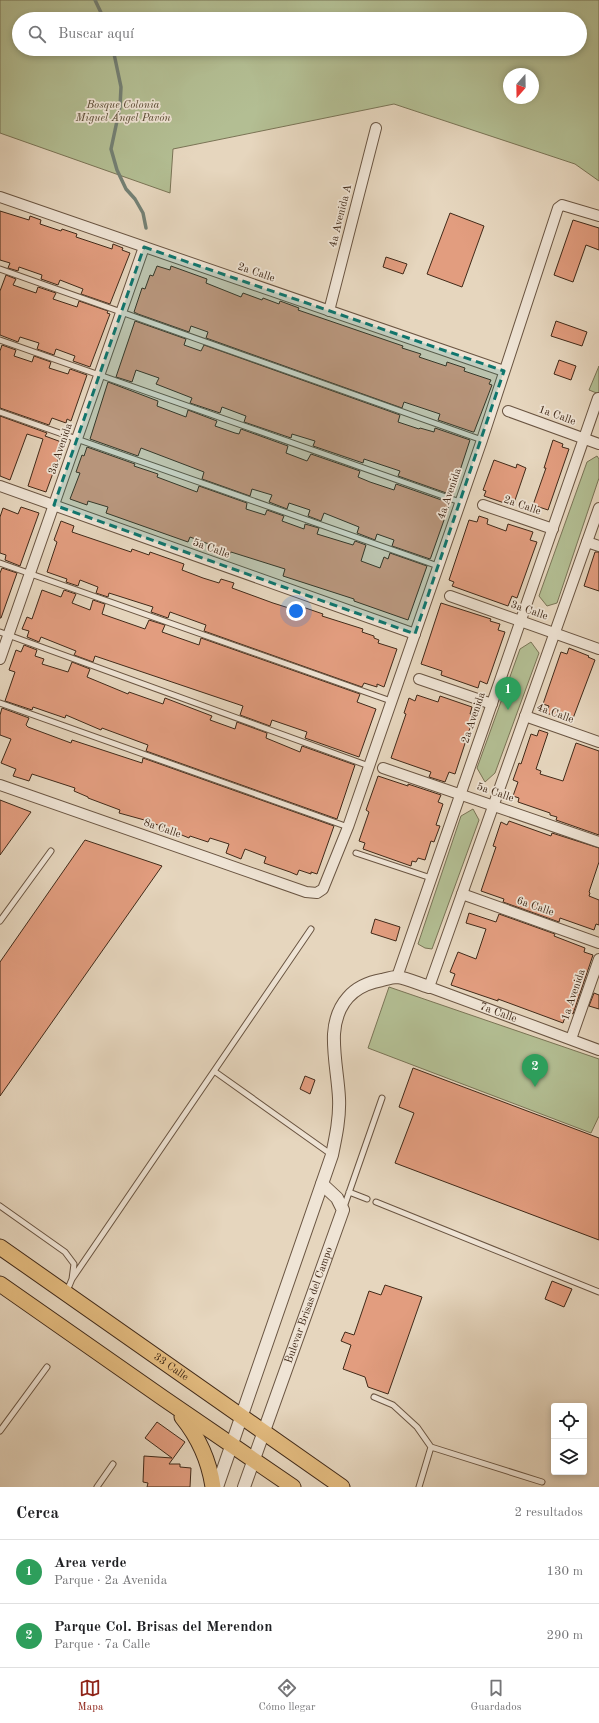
<!DOCTYPE html>
<html lang="es">
<meta charset="utf-8">
<style>
body{margin:0;font-family:"Old Standard TT",serif;background:#f2f2f2;color:#202124}
.controls{position:absolute;right:12px;bottom:12px;display:grid;overflow:hidden;border-radius:4px;box-shadow:0 2px 6px #0003}
.controls button{width:36px;height:36px;display:grid;place-items:center;padding:0;border:0;border-bottom:1px solid #e0e0e0;background:#fff;color:#202124;font:20px sans-serif}
.compass{position:absolute;left:503px;top:68px;width:36px;height:36px;border-radius:50%;background:#fff;box-shadow:0 2px 6px #0003;rotate:200deg}
.you{position:absolute;left:296px;top:611px;width:14px;height:14px;margin:-10px;border:3px solid #fff;border-radius:50%;background:#1a73e8;box-shadow:0 0 0 6px #1a73e833}
.badge{display:grid;place-items:center;width:26px;height:26px;border-radius:50%;background:#8f2418;color:#fff;font-size:13px;font-weight:700}
.pin{position:absolute;translate:-50% -33px;filter:drop-shadow(0 1px 2px #0008)}
.pin::after{content:'';position:absolute;top:21px;width:14px;height:12px;background:inherit;clip-path:polygon(0 0,100% 0,50% 100%)}
.list{margin:0;padding:0;list-style:none}
h2{display:flex;justify-content:space-between;align-items:center;height:52px;margin:0;padding:0 16px;font-size:17px}
h2 small{font-size:13px;font-weight:400;color:#757577}
.list li{display:grid;grid-template-columns:26px 1fr auto;gap:12px;align-items:center;box-sizing:border-box;height:64px;padding:0 16px;border-top:1px solid #e0e0e0}
.list b{display:block;font-size:15px;white-space:nowrap}
.list p{margin:0;font-size:13px;white-space:nowrap;color:#757577}
.list em{font-size:13px;font-style:normal;color:#757577}
.icon{flex:none;width:22px;height:22px;fill:none;stroke:currentColor;stroke-width:2;stroke-linecap:round;stroke-linejoin:round}
.map{position:relative;flex:none;width:599px;height:1487px;overflow:hidden}
.search{position:absolute;background:#fff;box-shadow:0 2px 6px #0003;left:12px;right:12px;top:12px;height:44px;display:flex;align-items:center;gap:10px;box-sizing:border-box;padding:0 14px;border-radius:22px;color:#757577;font-size:15px}
.sheet{height:180px;background:#fff}
nav{display:flex;justify-content:space-around;align-items:center;box-sizing:border-box;height:56px;border-top:1px solid #e0e0e0;background:#fff;font-size:11px;color:#757577}
nav a{display:grid;justify-items:center;gap:2px}
nav .on{color:#8f2418}
.map>svg:first-child{display:block}
</style>
<div class="map">
<svg width="599" height="1487" viewBox="0 0 599 1487">
<rect width="100%" height="100%" fill="#e6d6be"/>
<filter id="stains"><feTurbulence type="fractalNoise" baseFrequency=".005" numOctaves="4"/><feColorMatrix values="0 0 0 0 .2 0 0 0 0 .09 0 0 0 0 .02 0 0 0 .5 -.17"/></filter>
<radialGradient id="worn" r=".72"><stop offset=".6" stop-color="#630" stop-opacity="0"/><stop offset="1" stop-color="#630" stop-opacity=".3"/></radialGradient>
<path fill="#b3be93" stroke="#7a7456" fill-rule="evenodd" d="M0 0H599V181L575 164 394 104 173 149 170 193 0 133ZM19 19H580V49H19ZM509 74H533V98H509Z
M599 366V394L589 390Z
M597 456 599 459V478L557 603 547 606 539 596 587 462Z
M531 642 539 653 495 773 485 782 477 768 520 649Z
M473 809 479 820 432 949 425 948 418 944 461 816Z
M389 987 599 1059V1116L591 1133 368 1048Z"/>
<g fill="none" stroke-linecap="round" stroke-linejoin="round">
<path stroke="#748074" stroke-width="3.5" d="M95 0 104 19
M113 49 121 87 120 107 111 149 117 170 126 189 135 199 143 213 146 228"/>
</g>
<path fill="#e29d7f" stroke="#412a19" d="M0 211 29 220 30 216 41 220 40 224 61 231 62 229 77 234 76 237 112 249 113 244 123 248 122 250 130 253 110 304 81 294 83 289 60 280 58 285 41 279 42 275 19 267 18 271 8 268 10 263 0 260Z
M450 213 484 226 462 287 427 274Z
M573 220 599 228V250L586 245 573 282 554 275Z
M386 257 407 264 403 274 383 267Z
M157 266 170 270 171 266 207 279 206 283 241 297 243 293 262 300 263 298 279 304 280 301 299 308 298 310 403 346 402 348 421 354 419 357 446 366 447 362 465 368 464 371 491 380 489 384 492 385 474 432H473L438 420 440 414 404 402 402 408 206 338 208 332 191 326 189 332 138 314 134 312 142 288 145 289 150 275 153 276Z
M6 275 16 279 13 285 36 293 38 287 56 293 53 299 77 307 79 301 108 311 107 313 110 314 90 367 73 361 75 356 56 349 54 355 37 349 39 343 20 337 18 342 0 335V291Z
M135 321 186 339 184 345 201 351 204 345 400 415 398 422 419 429 420 428 434 432 435 428 470 440 452 495 398 476 400 471 364 459 363 463 313 446 315 441 292 434 291 438 244 422 246 416 222 407 220 413 190 403 192 398 156 384 159 378 136 370 132 382 116 377Z
M556 321 587 332 582 346 551 336Z
M2 345 16 350 14 356 32 362 34 356 51 362 49 368 68 374 70 369 87 375 71 421 67 419 66 423 52 418 49 425 0 408V351Z
M559 360 576 366 571 380 554 374Z
M108 382 158 401 157 406 186 417 188 410 217 421 215 426 235 433 239 434 241 429 288 446 286 453 307 461 311 454 360 471 358 477 370 482 394 490 396 484 450 503 431 557 430 559 392 546 394 540 377 534 375 540 357 533 359 527 324 513 321 521 308 516 310 510 289 503 287 509 269 502 272 495 252 489 250 496 202 479 204 472 141 448 138 456 90 439Z
M0 416 47 433 45 436 64 443 46 492 28 486 43 439 27 434 10 480 0 476Z
M553 440 563 444 562 447 569 449 548 510 533 505 546 468H544Z
M87 447 135 464 134 466 158 474 157 477 197 492 199 486 247 503 246 509 265 515 267 510 284 516 282 521 304 529 305 524 319 528 317 534 353 545 355 541 366 545 361 561 380 568 384 557 388 559 390 553 427 566 408 620 354 601V599L283 576 285 569 231 552 229 557 212 551 214 546 190 537 188 542 106 513 108 507 88 501 87 505 70 499 80 473 76 472 82 455 84 456Z
M494 460 516 468 517 464 526 468 513 506 484 496 486 491 483 490Z
M21 507 39 513 20 566 5 560 6 555 0 553V517L3 508 18 514Z
M479 516 488 519 487 524 506 531 508 524 533 532 530 540 537 542 517 598 512 596 508 606 452 586 454 582 449 580 469 520 477 522Z
M61 521 74 526 72 532 131 552 132 549 149 555 150 552 184 564 182 570 203 578 219 583 221 579 234 583 232 588 273 603 292 609 294 604 323 614 322 616 363 629 362 632 374 636V638L379 640 378 643 397 649 384 687 377 684V687L364 683 362 687 204 631 206 625 170 612 168 618 151 612 153 607 109 593 108 597 96 593 98 587 80 580 78 586 66 582 67 579 47 572 57 542 54 540Z
M595 552H599V591L584 586Z
M2 568 17 573 1 618H0V573Z
M42 590 61 597 64 590 76 594 72 603 90 610 93 600 105 604 102 614 145 629 149 620 165 625 162 632 199 645 201 638 360 694 357 702 376 709 359 757 305 738 307 732 272 720 270 726 240 715 243 706 95 656 93 662 74 655 76 651 41 637 39 642 27 637 29 631 22 629 27 617 32 619Z
M441 603 491 619 490 621 500 624 498 630 505 632 487 684 480 681 478 688 441 675 442 671 421 664Z
M24 645 37 650 35 656 44 659 42 664 68 672 72 662 90 669 87 677 128 694 129 692 163 704 165 698 212 716 210 720 235 729 237 722 267 733 266 738 300 752 302 746 355 765 337 819 146 751 148 745 102 728 101 730 66 715 65 718 33 707 32 710 5 701 15 672 9 670 16 650 21 652Z
M569 648 589 656 588 657 595 660 572 721 546 713 549 706 543 704 561 652 567 654Z
M417 695 438 702 440 696 472 707 470 714 474 716 455 774 449 772 445 782 429 777 431 772 391 758 406 714 404 713 409 698 415 701Z
M2 708 29 718 26 725 28 727 71 743 72 740 142 763 143 758 334 826 317 874 311 872V874L299 870 297 875 290 872 264 863 266 857 245 849 241 859 226 853 229 844 210 838 208 842 190 836 189 838 148 821 119 813 120 810 88 798V797L74 791 75 788 32 774 29 781 13 776 16 769 1 763 11 739 0 735V715Z
M539 730 548 733 536 769 541 771 540 774 563 781 576 743 599 751V835L556 820 557 817 550 815V813L518 802 519 798 513 796 518 782 513 780 519 763 521 764 531 734 537 736Z
M378 776 408 786V784L441 795 438 802 443 804 436 825 440 826 434 842 431 841 425 860 418 858 416 862 412 861 411 866 363 849 365 843 359 841 369 812 366 810Z
M0 800 31 812 0 855Z
M509 821 551 836 552 833 599 848V862L589 892 590 893 589 896 599 900V925L596 924 594 930 560 918 559 922 503 902 504 899 481 891 496 847 493 846 501 822 507 825Z
M85 840 162 866 0 1096V962Z
M469 913 496 922 499 914 555 934 554 936 585 948 584 952 593 955 573 1014 570 1012 568 1018 565 1017 563 1023 498 999V1001L451 985 455 974 450 972 458 952 476 959 486 929 466 923Z
M375 919 400 927 396 941 371 933Z
M594 993 599 995V1009L589 1006Z
M413 1068 599 1138V1240L395 1163 414 1113 399 1107Z
M305 1076 315 1080 310 1094 300 1089Z
M552 1281 572 1289 564 1307 545 1299Z
M385 1285 422 1297 388 1394 368 1387 365 1377 343 1369 351 1345 341 1341 345 1332 354 1335 369 1291 381 1295Z
M157 1422 185 1442 169 1464H180V1467L191 1468 190 1487H147L148 1483 143 1482 144 1456 172 1458 145 1438Z"/>
<g fill="none" stroke-linecap="round" stroke-linejoin="round">
<g stroke="#6a5542" stroke-width="7">
<path id="service" d="M0 269 482 440
M0 340 460 502
M0 412 438 566
M0 563 391 701
M0 632 369 766
M0 703 348 827
M356 853 431 878
M0 921 51 851
M214 1071 332 1155
M349 1192 367 1199
M376 1202 599 1292
M0 1206 65 1252 74 1264 72 1279 67 1291
M344 1207 382 1098
M72 1279 311 929
M374 1397 393 1405 417 1427 431 1447
M0 1431 47 1367
M97 1487 113 1464
M419 1487 431 1447 542 1482"/>
</g>
<g stroke="#6a5542" stroke-width="12">
<g id="minor">
<path d="M0 197 504 371"/>
<path d="M329 311 376 128"/>
<path d="M508 411 599 444"/>
<path d="M0 486 415 634"/>
<path d="M483 505 553 529"/>
<path id="s1" d="M599 508 429 987 599 1050"/>
<path d="M587 542 599 546"/>
<path d="M450 596 599 649"/>
<path d="M0 659 144 247"/>
<path d="M419 679 492 704"/>
<path d="M525 716 599 742"/>
<path d="M383 768 599 842"/>
<path d="M0 785 306 892 317 893 323 889 348 827 482 440 558 208 562 205 599 216"/>
<path d="M462 894 599 943"/>
<path d="M397 977 598 398"/>
<path d="M571 1039 599 959"/>
</g>
</g>
<g stroke="#6a5542" stroke-width="14">
<g id="tertiary">
<path d="M217 1487 332 1155C336 1136 340 1117 339 1098 338 1077 333 1055 334 1034 336 1004 353 985 382 980 386 979 392 977 397 977 407 978 419 984 429 987"/>
<path id="s2" d="M244 1487 343 1210 337 1198 322 1184"/>
</g>
</g>
<g stroke="#412a19" stroke-width="17">
<g id="primary">
<path id="s3" d="M0 1247 342 1487"/>
<path d="M0 1284 163 1398 293 1487"/>
<path d="M182 1417C199 1438 209 1460 213 1487"/>
</g>
</g>
<use href="#service" stroke="#efe4d5" stroke-width="5"/>
<use href="#minor" stroke="#efe4d5" stroke-width="10"/>
<use href="#tertiary" stroke="#efe4d5" stroke-width="12"/>
<use href="#primary" stroke="#e3bb7f" stroke-width="15"/>
</g>
<path fill="#0f766e" fill-opacity="0.2" stroke="#0f766e" stroke-width="3" stroke-dasharray="8 5" stroke-linejoin="round" d="M144 247 504 371 415 634 54 505Z"/>
<g text-anchor="middle" dominant-baseline="central" stroke-width="3.5" stroke-linejoin="round" paint-order="stroke">
<g font-size="11" font-style="italic" fill="#584831" stroke="#efe4d5">
<text x="123" y="105">Bosque Colonia<tspan x="123" dy="13">Miguel Ángel Pavón</tspan></text>
</g>
<g font-size="11" fill="#412a19" stroke="#efe4d5">
<text transform="translate(341 216) rotate(-76)">4a Avenida A</text>
<text transform="translate(256 273) rotate(19)">2a Calle</text>
<text transform="translate(557 416) rotate(20)">1a Calle</text>
<text transform="translate(61 449) rotate(-71)">3a Avenida</text>
<text transform="translate(450 494) rotate(-71)">4a Avenida</text>
<text transform="translate(522 506) rotate(19)">2a Calle</text>
<text transform="translate(211 549) rotate(20)">5a Calle</text>
<text transform="translate(529 611) rotate(19)">3a Calle</text>
<text transform="translate(555 714) rotate(20)">4a Calle</text>
<text transform="translate(474 718) rotate(-71)">2a Avenida</text>
<text transform="translate(495 793) rotate(19)">5a Calle</text>
<text transform="translate(162 829) rotate(19)">8a Calle</text>
<text transform="translate(535 907) rotate(19)">6a Calle</text>
<text transform="translate(574 995) rotate(-71)">1a Avenida</text>
<text stroke="none"><textPath href="#s1" startOffset="582">7a Calle</textPath></text>
<text stroke="none"><textPath href="#s2" startOffset="193">Bulevar Brisas del Campo</textPath></text>
<text stroke="none"><textPath href="#s3" startOffset="209">33 Calle</textPath></text>
</g>
</g>
<rect width="100%" height="100%" filter="url(#stains)"/>
<rect width="100%" height="100%" fill="url(#worn)"/>
</svg>
<div class="controls">
<button><svg class="icon" aria-label="locate" viewBox="0 0 24 24"><circle cx="12" cy="12" r="6"/><path d="M12 2v4M12 18v4M2 12h4M18 12h4"/></svg></button>
<button><svg class="icon" aria-label="layers" viewBox="0 0 24 24"><path d="M12 4l9 5-9 5-9-5zM3 14l9 5 9-5"/></svg></button>
</div>
<svg class="compass" viewBox="-18 -18 36 36"><path d="M0-13l5 13h-10z" fill="#e53935"/><path d="M0 13l5-13h-10z" fill="#757577"/></svg>
<div class="you"></div>
<div class="pin badge" style="left:508px;top:710px;background:#2e9e5b">1</div>
<div class="pin badge" style="left:535px;top:1087px;background:#2e9e5b">2</div>
<div class="search"><svg class="icon" aria-label="search" viewBox="0 0 24 24"><circle cx="10" cy="10" r="6"/><path d="M15 15l6 6"/></svg>Buscar aquí</div>
</div>
<section class="sheet">
<h2>Cerca<small>2 resultados</small></h2>
<ul class="list">
<li><span class="badge" style="background:#2e9e5b">1</span><div><b>Area verde</b><p>Parque · 2a Avenida</p></div><em>130 m</em></li>
<li><span class="badge" style="background:#2e9e5b">2</span><div><b>Parque Col. Brisas del Merendon</b><p>Parque · 7a Calle</p></div><em>290 m</em></li>
</ul>
</section>
<nav>
<a class="on"><svg class="icon" aria-label="map" viewBox="0 0 24 24"><path d="M3 6l6-2 6 2 6-2v14l-6 2-6-2-6 2zM9 4v14M15 6v14"/></svg>Mapa</a>
<a><svg class="icon" aria-label="directions" viewBox="0 0 24 24"><path d="M12 3l9 9-9 9-9-9zM9 14v-3h6M13 9l2 2-2 2"/></svg>Cómo llegar</a>
<a><svg class="icon" aria-label="saved" viewBox="0 0 24 24"><path d="M7 4h10v16l-5-4-5 4z"/></svg>Guardados</a>
</nav>
